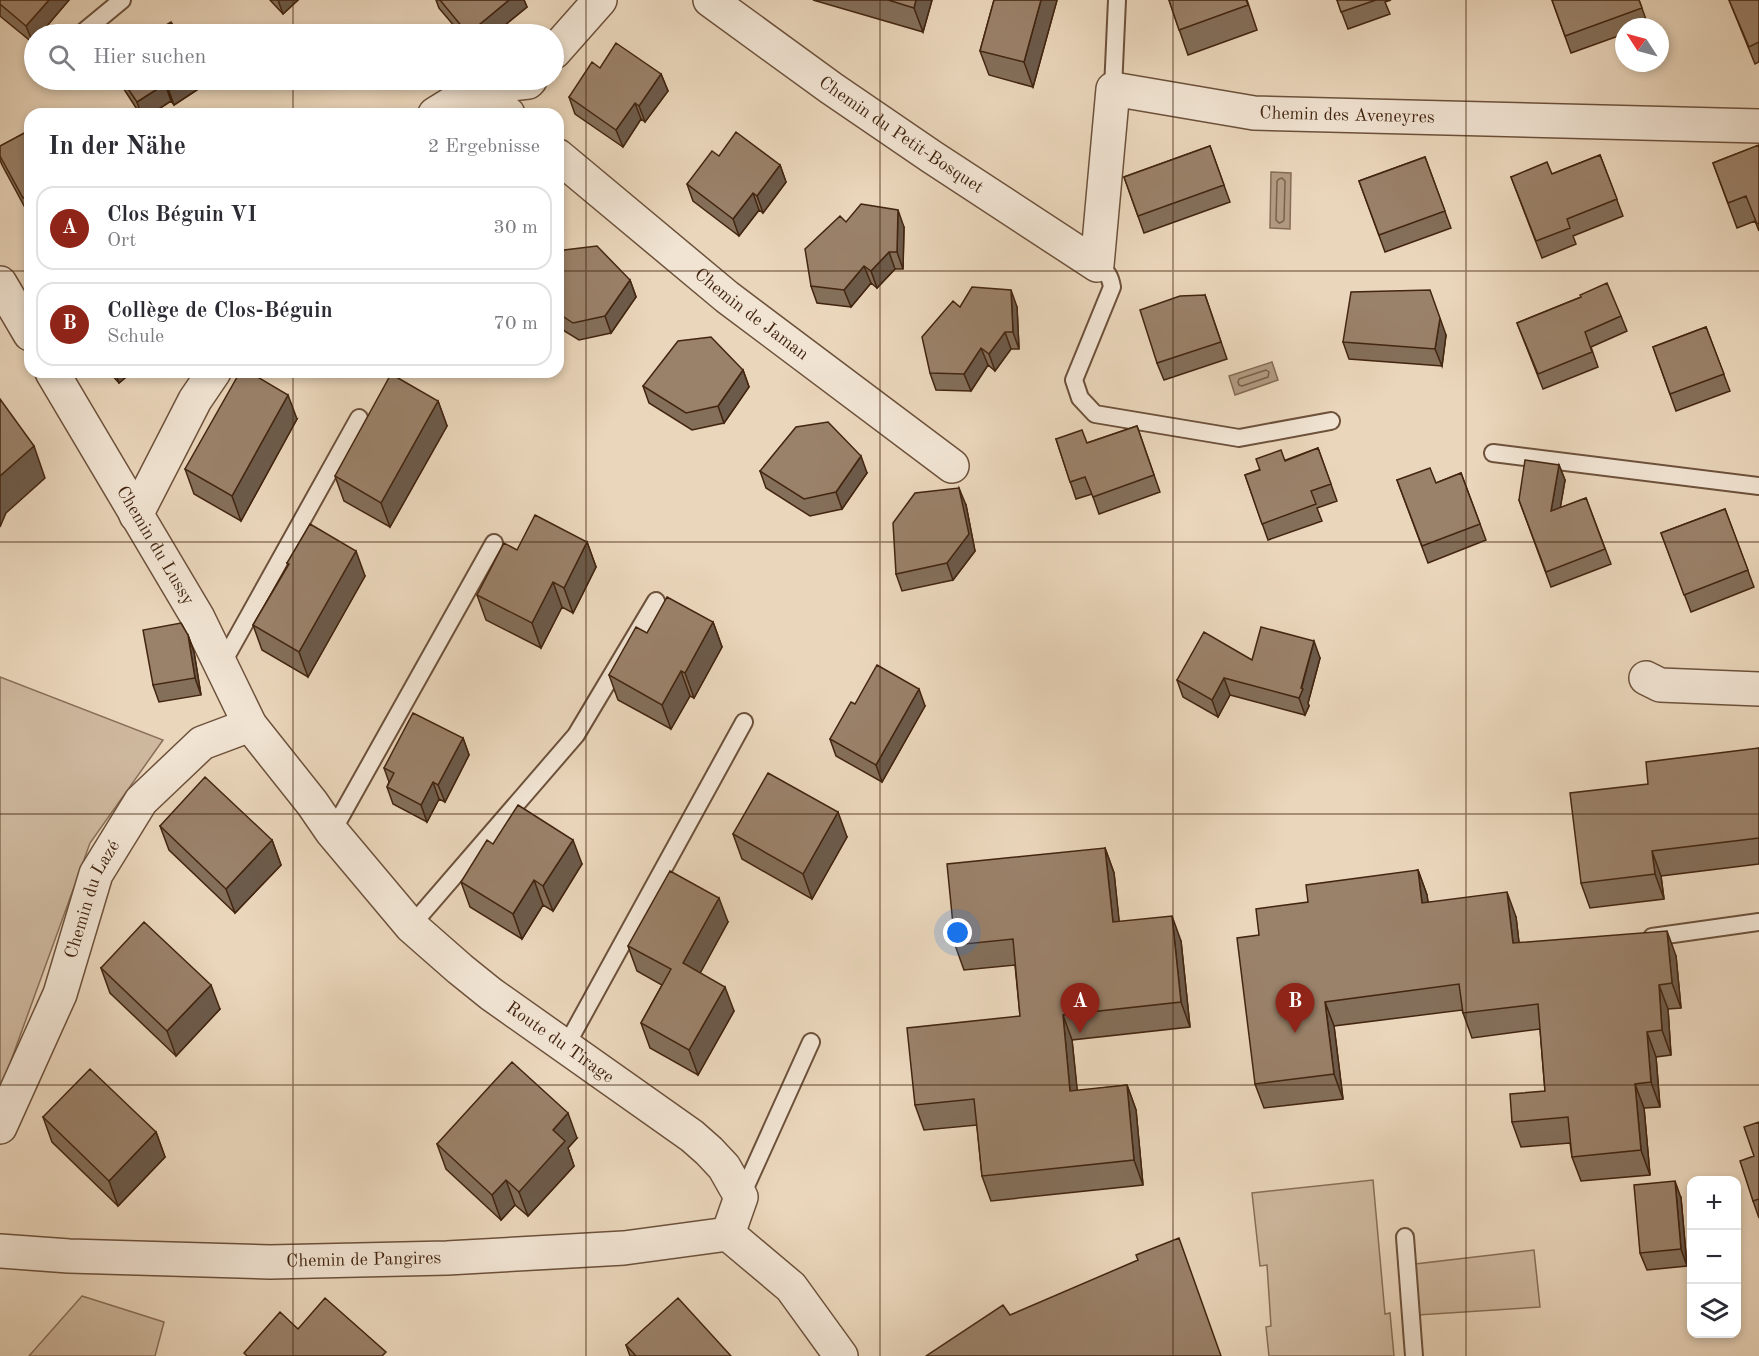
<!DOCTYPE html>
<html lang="de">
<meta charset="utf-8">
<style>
body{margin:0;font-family:"Old Standard TT",serif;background:#f7f7f7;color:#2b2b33}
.controls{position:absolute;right:18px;bottom:18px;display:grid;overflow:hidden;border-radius:12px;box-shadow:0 3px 9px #0003}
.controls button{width:54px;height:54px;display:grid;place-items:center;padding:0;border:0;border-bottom:2px solid #e1e1e2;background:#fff;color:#2b2b33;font:30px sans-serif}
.compass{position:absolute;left:1615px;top:18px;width:54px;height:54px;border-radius:50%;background:#fff;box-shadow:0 3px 9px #0003;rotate:306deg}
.you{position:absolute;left:958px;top:933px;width:21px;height:21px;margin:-15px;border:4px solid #fff;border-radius:50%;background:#1a73e8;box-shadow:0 0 0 9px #1a73e833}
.badge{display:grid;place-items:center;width:39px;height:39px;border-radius:50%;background:#8f2418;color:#fff;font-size:20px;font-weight:700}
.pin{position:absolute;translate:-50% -50px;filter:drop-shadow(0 2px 3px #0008)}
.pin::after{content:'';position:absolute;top:32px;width:21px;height:18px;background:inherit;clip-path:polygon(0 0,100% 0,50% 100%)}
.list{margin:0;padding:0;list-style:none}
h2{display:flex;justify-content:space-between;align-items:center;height:78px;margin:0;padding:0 24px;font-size:26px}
h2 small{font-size:20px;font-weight:400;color:#7c7c81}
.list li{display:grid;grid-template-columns:39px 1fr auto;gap:18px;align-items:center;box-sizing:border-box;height:84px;margin:0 12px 12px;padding:0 12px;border:2px solid #e1e1e2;border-radius:18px}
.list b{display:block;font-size:22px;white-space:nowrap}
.list p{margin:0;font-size:20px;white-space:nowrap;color:#7c7c81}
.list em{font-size:20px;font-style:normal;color:#7c7c81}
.icon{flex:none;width:33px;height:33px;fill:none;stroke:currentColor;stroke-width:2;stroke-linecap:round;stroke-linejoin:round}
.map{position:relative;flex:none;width:1759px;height:1356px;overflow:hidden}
.search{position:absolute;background:#fff;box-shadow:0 3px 9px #0003;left:24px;top:24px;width:540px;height:66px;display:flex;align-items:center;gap:15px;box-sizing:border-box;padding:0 21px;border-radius:33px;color:#7c7c81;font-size:22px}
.panel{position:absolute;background:#fff;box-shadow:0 3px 9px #0003;left:24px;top:108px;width:540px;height:270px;border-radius:18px}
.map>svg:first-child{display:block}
</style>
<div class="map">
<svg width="1759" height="1356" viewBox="0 0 1759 1356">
<rect width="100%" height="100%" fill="#ead6bb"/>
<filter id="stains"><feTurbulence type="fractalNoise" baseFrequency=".00333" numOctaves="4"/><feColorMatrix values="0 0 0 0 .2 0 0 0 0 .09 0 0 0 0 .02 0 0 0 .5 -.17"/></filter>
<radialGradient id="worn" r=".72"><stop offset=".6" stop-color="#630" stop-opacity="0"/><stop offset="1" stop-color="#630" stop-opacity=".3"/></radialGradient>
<path fill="#ceb89e" stroke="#886e57" stroke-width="1.5" d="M0 677 163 740 90 843 0 1091Z
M1373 1180 1385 1314 1390 1313 1394 1356H1269L1266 1327 1271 1326 1267 1265 1260 1266 1252 1193Z
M1534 1250 1540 1307 1418 1315 1415 1264Z
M82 1296 164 1322 155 1356H29Z"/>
<path fill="#b19a81" stroke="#856b54" stroke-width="1.5" d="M1271 172 1291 173 1290 229 1270 228Z
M1272 362 1278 380 1235 395 1229 376Z"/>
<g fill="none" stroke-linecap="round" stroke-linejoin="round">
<path stroke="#7a6048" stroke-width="1.5" d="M1282 178 1285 181 1284 220 1282 222 1279 223 1276 220 1277 181 1279 179Z
M1266 370 1269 372 1268 377 1242 386 1239 385 1238 382 1239 379Z"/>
<g stroke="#6d513b" stroke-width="20">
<path id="service" d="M81 34 122 0
M1113 89 1117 0
M1097 265C1107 271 1110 276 1112 287L1074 380 1080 398 1095 414 1239 438 1331 421
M1493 453 1759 486
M222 664 359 418
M332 832 494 543
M411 926 576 735 656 601
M1652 937 1759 922
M566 1046 744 722
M741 1197 811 1042
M1405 1237 1414 1356"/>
</g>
<g stroke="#6d513b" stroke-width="36">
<g id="minor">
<path id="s1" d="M710 0 831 88 932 157 1097 265 1113 89 1254 113 1759 126"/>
<path d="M554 52 600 0"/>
<path d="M477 88 508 114"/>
<path d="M435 114 477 88 528 82 530 80"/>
<path id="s2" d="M558 156 727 297 952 466"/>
<path d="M0 283 30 334"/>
<path id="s3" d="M52 372 198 618 250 725 312 803 332 832 411 926 460 969 491 994 692 1136 709 1151 724 1167 741 1197 728 1234 791 1287 841 1356"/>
<path d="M136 515 195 400 214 372"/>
<path d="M1646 678 1660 685 1759 689"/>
<path id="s4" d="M0 1127 60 994 96 874 141 801 202 743 250 725"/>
<path id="s5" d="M0 1251 69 1256 270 1262 447 1258 624 1248 728 1234"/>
</g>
</g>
<use href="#service" stroke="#f1e4d3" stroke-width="16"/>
<use href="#minor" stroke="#f1e4d3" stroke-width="33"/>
</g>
<path fill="#846f5a" stroke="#432510" stroke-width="1.5" d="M0 0H69L40 34H34L33 43 0 16Z
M270 0H298L283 14Z
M436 0H524L527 7 494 34H461L439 8Z
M813 0H932L923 32Z
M994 0H1057L1033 87 989 75 980 51Z
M1169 0H1247L1257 30 1188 55Z
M1337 0H1391L1385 2 1390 14 1348 29Z
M1552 0H1639L1648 25 1642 27H1624V34L1571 53Z
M1729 0H1759V62L1755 64Z
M600 68 661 74 668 91 645 122 641 119 623 147 575 114 569 97Z
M118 80H204L206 84 174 105 171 101 151 114H140Z
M30 130V215H29L2 165 0 160V146Z
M1759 145V231L1755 221 1737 228 1713 163Z
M1210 146 1230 202 1144 233 1124 177Z
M1600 155 1623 216 1573 236 1576 244 1542 258 1511 177 1552 174Z
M719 156 780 165 786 182 763 213 759 210 739 236 693 201 687 184Z
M1425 157 1451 228 1385 252 1359 181Z
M846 222 904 227 903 269H895L877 288 871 283 851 307 817 303 811 286Z
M558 259 630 280 636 297 611 333 579 340 558 327Z
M1205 295 1227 359 1164 380 1157 363Z
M1581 297 1621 316 1627 331 1591 347 1598 367 1543 389 1517 323Z
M960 307H1017L1019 349H1011L995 371 988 365 971 391 936 390 930 373Z
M1706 327 1730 391 1676 411 1653 347Z
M1446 335 1442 366 1349 359 1343 342Z
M743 370 749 387 724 423 692 430 649 403 643 386Z
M109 372H132L119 383Z
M438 401 447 426 390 527 344 501 335 476Z
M297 419 241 521 194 494 185 469Z
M1137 426 1160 492 1099 514 1092 494 1076 499 1056 439 1087 443Z
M1318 448 1337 501 1317 508 1322 521 1268 540 1245 475Z
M1559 465 1565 480 1560 508 1586 498 1611 564 1551 587 1519 500Z
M760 471 867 473 842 509 810 516 766 488Z
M1461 473 1486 540 1428 563 1397 480 1436 483Z
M966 505 975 551 953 580 902 591 896 574Z
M1725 509 1754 587 1691 612 1661 533Z
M587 542 596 567 573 613 562 607 541 648 486 620 477 595 517 550Z
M287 563 365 576 308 677 262 650 253 625 288 565Z
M713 622 722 647 694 698 690 696 671 729 618 700 609 675 647 633Z
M188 635 194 652 201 695 159 702 153 685Z
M1320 658 1308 703 1309 706 1305 715 1230 695 1218 717 1183 697 1177 680 1252 660Z
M855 704 925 706 882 782 836 756 830 739Z
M463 738 469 755 445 802 439 799 427 822 393 804 387 787 389 782 384 768Z
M1759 748V864L1661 876 1664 899 1590 908 1581 883 1648 784Z
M160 826 272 840 281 865 235 913 169 850Z
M733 834 847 837 812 899 742 859Z
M493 844 582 864 553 911 543 905 522 939 470 907 461 882Z
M1105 848 1114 873 1119 922 1181 941 1190 1027 1072 1040 1077 1091 1127 1085 1136 1110 1143 1185 991 1201 982 1176 977 1125 924 1130 915 1105 1020 1016 1015 965 964 970 955 945Z
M1418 870 1427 895 1428 902 1516 917 1519 943 1676 956 1681 1008 1668 1009 1671 1055 1656 1057 1660 1107 1644 1108 1650 1175 1581 1181 1572 1157 1570 1143 1521 1147 1512 1122 1545 1091 1540 1029 1472 1038 1462 1010 1334 1026 1343 1099 1264 1108 1255 1084 1259 935 1308 902Z
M728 922 700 973 734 1011 698 1075 650 1048 641 1023 662 985 637 971 628 946Z
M101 968 220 1009 176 1056 110 993Z
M43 1117 156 1132 165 1157 118 1206 52 1142Z
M1759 1122V1218L1753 1201 1754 1156Z
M577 1138 568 1148 574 1166 528 1216 515 1205 501 1220 446 1169 437 1144Z
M1681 1198 1687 1266 1647 1270 1640 1253Z
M626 1345 731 1356H630Z"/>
<path fill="#6c5a4a" stroke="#432510" stroke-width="1.5" d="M49 0H69L40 34H34V41L33 43 26 26Z
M278 0H298L283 14Z
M509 0H524L527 7 494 34H468Z
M916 0H932L923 32 914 8Z
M1041 0H1057L1033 87 1024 62Z
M661 74 668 91 645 122 639 106Z
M181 80H204L206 84 174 105 168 88Z
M165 84 171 101 151 114H141L137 102Z
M635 103 641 119 623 147 616 130Z
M780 165 786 182 763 213 757 196Z
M753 193 759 210 739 236 733 219Z
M898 210 904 227 903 269 897 252Z
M889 252 895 269 877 288 871 271Z
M864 266 871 283 851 307 844 290Z
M630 280 636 297 611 333 605 316Z
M1011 290 1017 307 1019 349 1013 332Z
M1440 318 1446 335 1442 366 1435 349Z
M1005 332 1011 349 995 371 989 354Z
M981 348 988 365 971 391 964 374Z
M743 370 749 387 724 423 718 406Z
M115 372H132L119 383Z
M288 395 297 419 241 521 232 496Z
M438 401 447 426 390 527 381 503Z
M34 446 45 478 6 513 0 527V476Z
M861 456 867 473 842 509 836 492Z
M1559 465 1565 480 1557 527 1551 511Z
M959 488 966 505 975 551 953 580 947 563Z
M587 542 596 567 573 613 564 588Z
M356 551 365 576 308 677 299 652Z
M553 582 562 607 541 648 532 623Z
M713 622 722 647 694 698 685 673Z
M188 635 194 652 201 695 195 678Z
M1314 641 1320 658 1308 703 1309 706 1305 715 1299 698Z
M681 671 690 696 671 729 662 705Z
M1224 678 1230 695 1218 717 1212 700Z
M919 689 925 706 882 782 876 765Z
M463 738 469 755 445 802 438 785Z
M433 782 439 799 427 822 421 805Z
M838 812 847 837 812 899 803 874Z
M272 840 281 865 235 913 226 889Z
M573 840 582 864 553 911 543 886Z
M1105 848 1114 873 1122 947 1113 922Z
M1652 851 1661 876 1664 899 1655 874Z
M1418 870 1427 895 1431 927 1422 903Z
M534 880 543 905 522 939 513 914Z
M1507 892 1516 917 1522 968 1513 943Z
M719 898 728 922 692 988 683 963Z
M1172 916 1181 941 1190 1027 1181 1002Z
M1667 931 1676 956 1681 1008 1672 983Z
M211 985 220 1009 176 1056 167 1031Z
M1659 985 1668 1009 1671 1055 1662 1030Z
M725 987 734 1011 698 1075 689 1050Z
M1325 1002 1334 1026 1343 1099 1334 1074Z
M1063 1015 1072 1040 1080 1116 1070 1091Z
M1647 1032 1656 1057 1660 1107 1651 1082Z
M1635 1084 1644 1108 1650 1175 1641 1150Z
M1127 1085 1136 1110 1143 1185 1134 1160Z
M568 1113 577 1138 568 1148 574 1166 528 1216 519 1192 553 1130Z
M156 1132 165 1157 118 1206 109 1181Z
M506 1180 515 1205 501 1220 492 1195Z
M1675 1181 1681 1198 1687 1266 1681 1249Z"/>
<path fill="#9a8169" stroke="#432510" stroke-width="1.5" d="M0 0H49L26 26 0 4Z
M440 0H509L468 34Z
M888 0H916L914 8Z
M994 0H1041L1024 62 980 51Z
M1169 0H1246L1248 5 1179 30Z
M1337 0H1376L1341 12Z
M1552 0H1639L1642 8 1565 36Z
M1729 0H1759V42L1749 47Z
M171 22 179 34H151Z
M141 30 143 34H134Z
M616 43 661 74 639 106 635 103 616 130 569 97 592 62 600 68Z
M122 80H181L168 88 165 84 137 102Z
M30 130V194L23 198 0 156V146Z
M736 132 780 165 757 196 753 193 733 219 687 184 712 151 719 156Z
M1759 145V223L1757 224 1746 196 1728 203 1713 163Z
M1210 146 1224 185 1138 216 1124 177Z
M1600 155 1617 199 1567 219 1570 228 1536 241 1511 177 1547 162 1552 174Z
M1425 157 1445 211 1379 235 1359 181Z
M861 204 898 210 897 252H889L871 271 864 266 844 290 811 286 805 249 840 216 846 222Z
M597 246 630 280 605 316 573 323 558 313V259L564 250Z
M1607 283 1621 316 1585 332 1592 352 1538 374 1517 323 1581 297 1580 295Z
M972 287 1011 290 1013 332H1005L989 354 981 348 964 374 930 373 922 337 953 301 960 307Z
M1430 290 1440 318 1435 349 1343 342 1351 292Z
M1205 295 1221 342 1157 363 1140 310 1180 296Z
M1706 327 1724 374 1670 394 1653 347Z
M711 337 743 370 718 406 686 413 643 386 678 341Z
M240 372H249L288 395 232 496 185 469Z
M391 374 438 401 381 503 335 476Z
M0 399 34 446 0 476Z
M828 422 861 456 836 492 804 499 760 471 796 427Z
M1137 426 1154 475 1093 497 1085 477 1070 482 1056 439 1082 430 1087 443Z
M1318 448 1331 484 1311 491 1316 504 1262 524 1245 475 1260 470 1256 459 1281 450 1285 461Z
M1525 460 1559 465 1551 511 1586 498 1605 549 1546 572 1519 500Z
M1430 468 1436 483 1461 473 1480 524 1422 546 1397 480Z
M959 488 969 534 947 563 896 574 893 523 915 493Z
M1725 509 1748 570 1684 595 1661 533Z
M535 515 587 542 564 588 553 582 532 623 477 595 504 543 517 550Z
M310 524 356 551 299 652 253 625 289 564 287 563Z
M667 597 713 622 685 673 681 671 662 705 609 675 636 627 647 633Z
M181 623 188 635 195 678 153 685 143 630Z
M1261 627 1314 641 1301 688 1303 689 1299 698 1224 678 1212 700 1177 680 1204 632 1252 660Z
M877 665 919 689 876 765 830 739 851 702 855 704Z
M413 713 463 738 438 785 433 782 421 805 387 787 394 773 384 768Z
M1759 748V838L1652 851 1655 874 1581 883 1570 793 1648 784 1646 762Z
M768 773 838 812 803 874 733 834Z
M205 777 272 840 226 889 160 826Z
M518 805 573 840 543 886 534 880 513 914 461 882 487 840 493 844Z
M1105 848 1113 922 1172 916 1181 1002 1063 1015 1070 1091 1127 1085 1134 1160 982 1176 974 1099 915 1105 907 1028 1020 1016 1013 939 955 945 947 864Z
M1418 870 1422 903 1507 892 1513 943 1667 931 1672 983 1659 985 1662 1030 1647 1032 1651 1082 1635 1084 1641 1150 1572 1157 1568 1117 1512 1122 1510 1094 1545 1091 1538 1004 1463 1013 1459 984 1325 1002 1334 1074 1255 1084 1237 938 1259 935 1256 909 1308 902 1306 885Z
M670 871 719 898 683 963 725 987 689 1050 641 1023 671 969 628 946Z
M144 922 211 985 167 1031 101 968Z
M512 1062 568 1113 553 1130 565 1141 519 1192 506 1180 492 1195 437 1144Z
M90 1069 156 1132 109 1181 43 1117Z
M1759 1122V1199L1753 1201 1740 1161 1754 1156 1744 1127Z
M1675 1181 1681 1249 1640 1253 1634 1185Z
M1179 1238 1221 1356H926L1003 1305 1010 1315 1138 1260 1136 1255Z
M325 1298 386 1352 382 1356H247L244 1353 280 1312 298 1329Z
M678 1298 731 1356H636L626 1345Z"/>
<path fill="none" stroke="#432510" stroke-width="1.5" stroke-opacity="0.55" d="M293 0V34M586 0V1356M880 0V1356M1173 0V1356M1466 0V1356M293 80V114M0 271H30M558 271H1759M293 372V1356M0 542H1759M0 814H1759M0 1085H1759"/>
<g text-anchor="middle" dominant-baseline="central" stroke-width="4.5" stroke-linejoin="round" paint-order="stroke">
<g font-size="18" fill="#432510" stroke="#f1e4d3">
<text stroke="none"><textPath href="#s1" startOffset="882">Chemin des Aveneyres</textPath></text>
<text stroke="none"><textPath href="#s1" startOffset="234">Chemin du Petit-Bosquet</textPath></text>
<text stroke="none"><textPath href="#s2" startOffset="250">Chemin de Jaman</textPath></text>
<text stroke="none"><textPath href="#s3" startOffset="202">Chemin du Lussy</textPath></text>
<text stroke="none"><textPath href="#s4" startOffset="246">Chemin du Lazé</textPath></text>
<text stroke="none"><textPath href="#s3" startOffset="852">Route du Tirage</textPath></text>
<text stroke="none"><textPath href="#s5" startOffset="364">Chemin de Pangires</textPath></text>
</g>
</g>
<rect width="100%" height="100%" filter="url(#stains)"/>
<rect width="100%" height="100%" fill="url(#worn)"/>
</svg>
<div class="controls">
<button>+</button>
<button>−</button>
<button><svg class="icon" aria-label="layers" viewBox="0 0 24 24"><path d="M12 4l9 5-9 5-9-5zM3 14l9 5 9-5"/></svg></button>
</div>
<svg class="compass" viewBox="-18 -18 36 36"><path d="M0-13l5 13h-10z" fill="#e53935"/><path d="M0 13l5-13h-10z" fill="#7c7c81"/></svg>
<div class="you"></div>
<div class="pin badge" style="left:1080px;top:1033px">A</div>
<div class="pin badge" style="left:1295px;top:1033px">B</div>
<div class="search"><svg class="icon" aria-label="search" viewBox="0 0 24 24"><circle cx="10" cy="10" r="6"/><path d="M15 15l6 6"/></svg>Hier suchen</div>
<section class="panel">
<h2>In der Nähe<small>2 Ergebnisse</small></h2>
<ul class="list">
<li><span class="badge">A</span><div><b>Clos Béguin VI</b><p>Ort</p></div><em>30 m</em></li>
<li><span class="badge">B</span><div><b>Collège de Clos-Béguin</b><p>Schule</p></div><em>70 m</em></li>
</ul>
</section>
</div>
